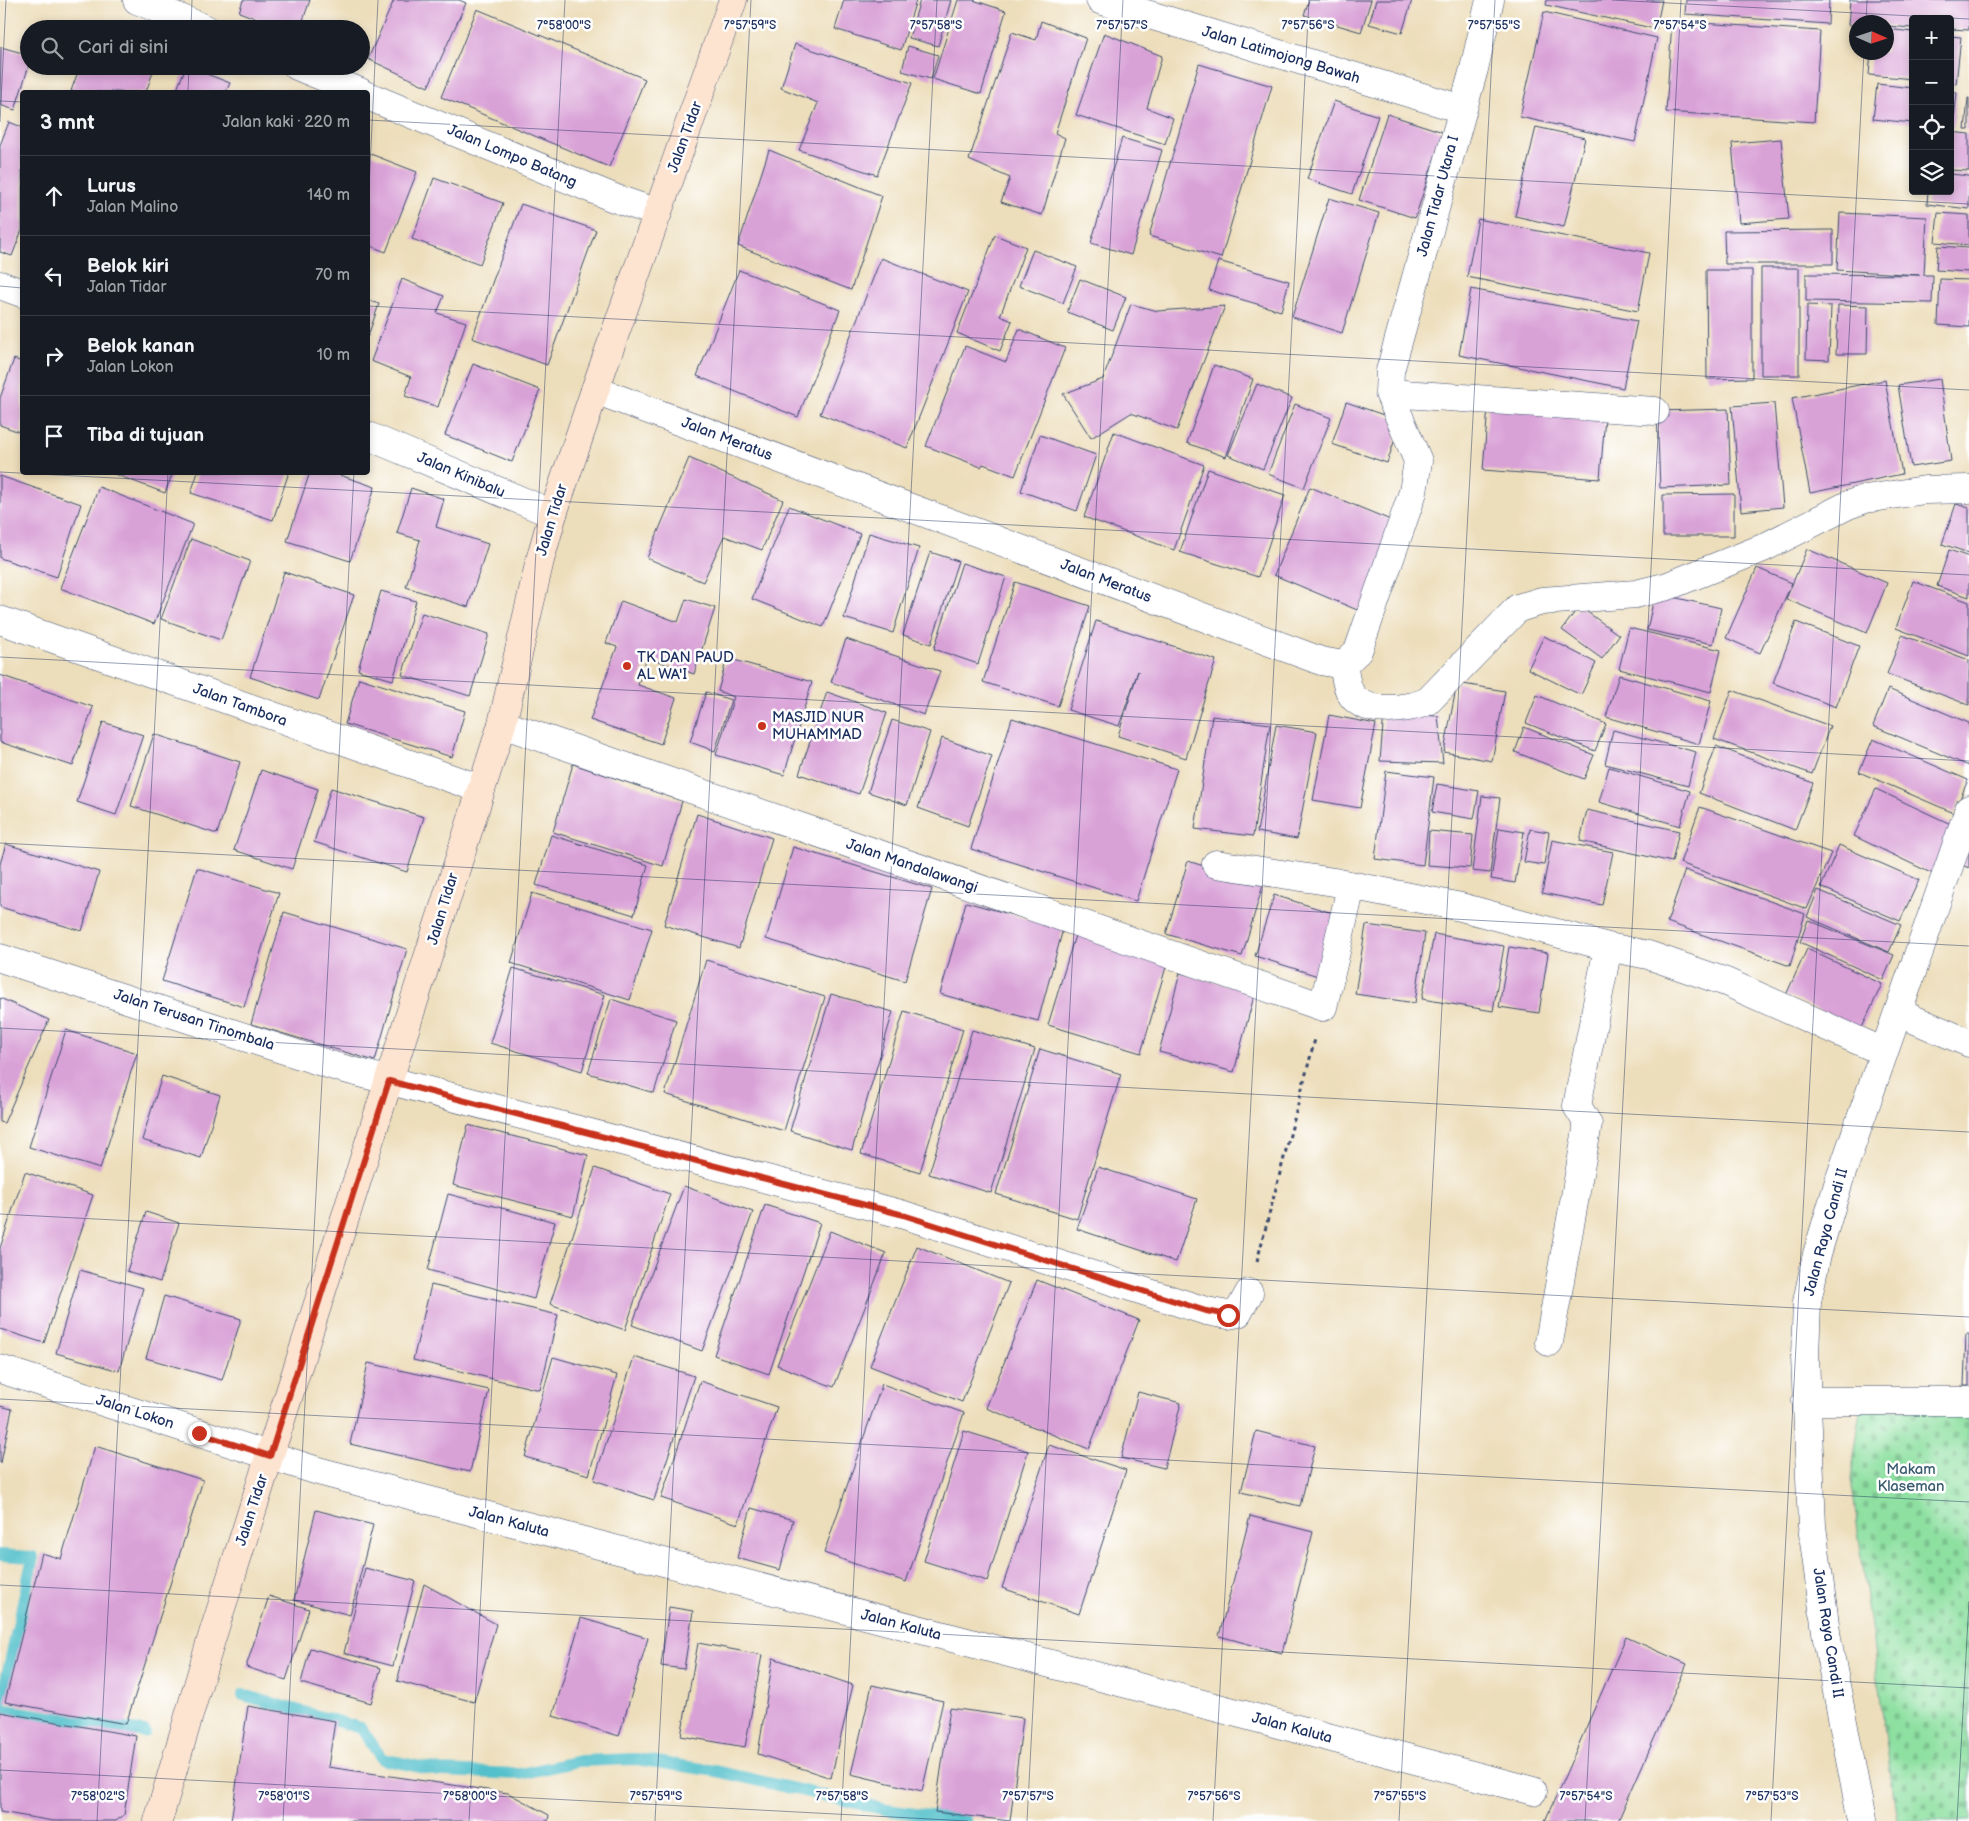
<!DOCTYPE html>
<html lang="id">
<meta charset="utf-8">
<style>
body{margin:0;font-family:"Balsamiq Sans",sans-serif;background:#20242c;color:#f1f3f6}
.controls{position:absolute;right:15px;top:15px;display:grid;overflow:hidden;border-radius:5px;box-shadow:0 2px 8px #0003}
.controls button{width:45px;height:45px;display:grid;place-items:center;padding:0;border:0;border-bottom:1px solid #363941;background:#171b24;color:#f1f3f6;font:25px sans-serif}
.compass{position:absolute;left:1849px;top:15px;width:45px;height:45px;border-radius:50%;background:#171b24;box-shadow:0 2px 8px #0003;rotate:93deg}
.stop{position:absolute;width:15px;height:15px;margin:-11px;border:4px solid #c8321e;border-radius:50%;background:#fff}
.stop.end{background:#c8321e;border-color:#fff;box-shadow:0 1px 5px #0008}
.list{margin:0;padding:0;list-style:none}
h2{display:flex;justify-content:space-between;align-items:center;height:65px;margin:0;padding:0 20px;font-size:21px}
h2 small{font-size:16px;font-weight:400;color:#9ea1a6}
.list li{display:grid;grid-template-columns:32px 1fr auto;gap:15px;align-items:center;box-sizing:border-box;height:80px;padding:0 20px;border-top:1px solid #363941}
.list b{display:block;font-size:19px;white-space:nowrap}
.list p{margin:0;font-size:16px;white-space:nowrap;color:#9ea1a6}
.list em{font-size:16px;font-style:normal;color:#9ea1a6}
.icon{flex:none;width:28px;height:28px;fill:none;stroke:currentColor;stroke-width:2;stroke-linecap:round;stroke-linejoin:round}
.map{position:relative;flex:none;width:1969px;height:1821px;overflow:hidden}
.search{position:absolute;background:#171b24;box-shadow:0 2px 8px #0003;left:20px;top:20px;width:350px;height:55px;display:flex;align-items:center;gap:12px;box-sizing:border-box;padding:0 18px;border-radius:28px;color:#9ea1a6;font-size:19px}
.panel{position:absolute;background:#171b24;box-shadow:0 2px 8px #0003;left:20px;top:90px;width:350px;height:385px;border-radius:5px}
.map>svg:first-child{display:block}
</style>
<div class="map">
<svg width="1969" height="1821" viewBox="0 0 1969 1821">
<defs>
<pattern id="cemetery-stones" width="16" height="16" patternUnits="userSpaceOnUse" patternTransform="scale(1.25)"><rect width="16" height="16" fill="#8ee0a1"/><path d="M2 7V4a2 2 0 0 1 4 0v3zM10 15v-3a2 2 0 0 1 4 0v3z" fill="#7ac08d"/></pattern>
</defs>
<rect width="100%" height="100%" fill="#fff"/>
<filter id="ink" filterUnits="userSpaceOnUse"><feTurbulence type="fractalNoise" baseFrequency=".02" numOctaves="2"/><feDisplacementMap in="SourceGraphic" scale="10" xChannelSelector="R" yChannelSelector="G"/><feConvolveMatrix kernelMatrix="1 2 1 2 8 2 1 2 1" color-interpolation-filters="sRGB"/></filter>
<filter id="wash" filterUnits="userSpaceOnUse"><feTurbulence type="fractalNoise" baseFrequency=".0096" numOctaves="4" result="noise"/><feDisplacementMap in="SourceGraphic" scale="20" xChannelSelector="R" yChannelSelector="G"/><feGaussianBlur stdDeviation="1.12" result="paint"/><feColorMatrix in="noise" values="0 0 0 0 0 0 0 0 0 0 0 0 0 0 0 0 0 1.4 0 .05"/><feComposite in="paint" operator="in"/></filter>
<g filter="url(#wash)">
<rect width="100%" height="100%" fill="#eddebb"/>
<path fill="url(#cemetery-stones)" stroke="#548880" d="M1861 1409 1969 1413V1821H1897L1851 1478Z"/>
<g fill="none" stroke-linecap="round" stroke-linejoin="round">
<path stroke="#53c0cb" stroke-width="12" d="M0 1555 33 1557 0 1708
M243 1695 361 1728 382 1759 440 1771 520 1774 579 1761 636 1759 716 1771 887 1810 966 1821
M0 1709 145 1732"/>
</g>
<g id="blocks">
<path fill="#d9a2d7" d="M243 0H310L300 29H284L239 12Z
M394 0H459L466 3 428 87 368 59Z
M844 0H916L901 50 835 29Z
M920 0H951L938 46 909 38Z
M958 0H973L1006 11 981 94 933 79Z
M1309 0H1371L1361 32 1304 15Z
M1376 0H1412L1402 33 1369 24Z
M1547 0H1662L1656 29 1546 5Z
M1686 0H1829L1828 24 1685 14Z
M1850 0H1969V30L1950 29V19H1913V28L1886 26V22L1848 25Z
M477 9 645 79 609 167 441 97Z
M1544 12 1657 38 1635 142 1520 117Z
M1041 21 1086 38 1055 133 1065 138 1042 215 1001 202 1010 178 969 160 1012 32 1036 40Z
M1672 21 1820 31 1814 122 1666 112Z
M1886 29 1913 32V79L1869 75 1871 52H1886Z
M1104 33 1162 56 1147 108 1173 118 1165 144 1076 115Z
M1950 36 1961 37 1956 84 1950 83Z
M795 44 912 83 877 175 799 150 818 103 781 88Z
M908 46 938 55 931 79 902 71Z
M1 47 29 55V65L15 110 0 105Z
M1199 64 1272 86 1221 258 1149 236Z
M80 66H155L146 92H75L71 91Z
M186 66 230 83 226 92H176Z
M1877 84 1913 88V123L1873 119Z
M1950 92 1957 93 1953 127H1950Z
M1968 98H1969V130H1965Z
M1334 101 1378 116 1352 194 1307 179Z
M1387 114 1443 132 1415 218 1359 200Z
M9 122 22 127V230L12 256 0 252V145Z
M1536 127 1585 138 1564 227 1515 216Z
M1950 132 1969 134V171L1950 170Z
M1122 138 1162 150 1131 255 1091 243Z
M1781 139 1789 219 1739 223 1732 143Z
M769 150 882 196 851 290 738 246Z
M368 153 417 172 386 252 368 245Z
M1950 174 1969 176V209L1927 204 1928 191H1950Z
M434 178 503 203 480 264 412 239Z
M1329 198 1379 213 1342 333 1292 317Z
M521 204 596 230 547 365 472 338Z
M1840 213 1927 217 1924 275H1933L1932 303 1806 301V274L1920 275 1837 270Z
M1938 213 1969 215V245L1935 242Z
M1478 219 1649 253 1638 311 1467 277Z
M1833 230V264H1725L1724 231Z
M995 235 1026 247 1000 316 1012 321 1000 351 957 333Z
M1938 246 1969 248V272L1936 270Z
M1033 250 1077 267 1063 303 1019 286Z
M881 258 968 292 907 448 820 414Z
M1218 261 1289 281 1281 311 1209 290Z
M1761 268H1799V375H1761Z
M739 270 840 310 798 417 697 376Z
M1706 270H1752V378L1707 379Z
M402 279 444 296 437 313 466 322 438 407 405 396 411 377 371 361Z
M1080 279 1126 297 1113 330 1067 312Z
M1940 279 1969 280V327L1938 325Z
M1471 289 1637 321 1623 388 1459 355Z
M368 300 379 304 368 336Z
M1131 304 1158 311 1225 306 1177 430 1131 413 1091 438 1063 394 1103 379Z
M1807 305 1831 306 1829 360 1806 359Z
M1838 305 1868 306 1867 354H1836Z
M1019 329 1065 348 1015 476 983 464 981 467 926 446 965 346 1006 362Z
M14 359 22 362V433L0 425V398Z
M473 364 540 390 512 462 445 435Z
M1214 365 1253 379 1226 457 1187 443Z
M1940 379 1951 461 1911 467 1898 385Z
M1885 380 1902 474 1810 493 1792 398Z
M1257 384 1292 398 1263 469 1228 455Z
M1346 402 1401 421 1387 463 1332 444Z
M1774 403 1783 507 1741 511 1732 406Z
M1295 404 1331 418 1304 488 1268 474Z
M1488 407 1605 417 1600 479 1483 470Z
M1728 409 1731 485 1660 488 1657 411Z
M1114 432 1204 465 1174 550 1084 517Z
M1040 435 1096 455 1077 511 1021 491Z
M689 458 783 500 762 550 724 536 703 582 647 558Z
M1208 469 1285 495 1258 577 1180 552Z
M109 472H173L165 493Z
M198 472H289L273 520 191 493Z
M310 472H331L375 487 350 561 287 541Z
M0 476 81 504 57 577 0 558Z
M99 487 193 524 154 624 60 588Z
M1310 487 1398 523 1362 612 1274 575Z
M411 488 444 499 436 527 488 544 468 607 406 587 420 540 397 533Z
M1734 494V536H1663V495Z
M1956 504 1969 508V553L1942 544Z
M789 506 860 534 823 627 752 599Z
M869 533 919 548 893 633 844 618Z
M191 539 250 561 221 640 161 619Z
M1807 549 1887 583 1867 633 1786 599Z
M1949 550 1969 557V597L1937 586Z
M930 552 958 561 931 644 903 635Z
M962 563 1006 577 978 664 934 649Z
M1757 568 1792 583 1760 653 1726 638Z
M284 572 354 595 319 700 250 677Z
M1913 581 1969 602V656L1896 628Z
M1015 582 1090 606 1058 706 983 682Z
M381 591 416 601 393 680 358 670Z
M1655 593 1721 608 1713 644 1647 630Z
M686 599 715 608 694 674 647 657 638 685 676 698 661 744 590 720 617 647 606 643 621 601 678 622Z
M1579 606 1619 635 1602 659 1562 630Z
M422 613 489 634 470 696 402 675Z
M1096 621 1216 660 1186 758 1118 736 1138 671 1119 726 1068 710Z
M1796 622 1859 646 1836 707 1773 683Z
M1629 628 1721 650 1711 692 1619 669Z
M1902 635 1969 660V705L1887 674Z
M1544 636 1596 663 1581 695 1528 669Z
M846 639 940 671 924 715 831 682Z
M727 658 812 682 784 775 716 755 734 697 718 691Z
M0 675 93 707 73 766 0 742Z
M1619 675 1711 701 1699 744 1606 717Z
M359 678 465 711 452 757 345 724Z
M1457 683 1505 691 1492 761 1444 752Z
M1888 689 1969 723V766L1873 726Z
M1732 690 1830 726 1812 774 1714 739Z
M706 692 731 700 715 751 690 742Z
M827 692 887 713 859 794 799 774Z
M1537 695 1606 724 1595 751 1526 723Z
M1384 713 1438 716 1443 763 1380 761Z
M1329 715 1376 724 1360 808 1313 800Z
M1212 716 1270 724 1253 836 1195 829Z
M1012 718 1177 769 1136 901 971 849Z
M892 720 930 732 907 805 868 792Z
M103 722 143 735 116 815 77 802Z
M1276 725 1317 732 1297 839 1257 832Z
M1524 727 1594 755 1584 779 1515 752Z
M1613 730 1696 752 1688 786 1605 764Z
M154 734 240 762 217 834 131 806Z
M942 738 992 756 968 826 918 808Z
M1873 739 1968 780 1954 813 1859 772Z
M1716 746 1813 783 1795 830 1699 793Z
M573 764 682 801 663 866 553 832Z
M1609 767 1690 791 1680 826 1599 802Z
M261 770 318 789 292 869 234 850Z
M1386 771 1434 777 1423 865 1375 859Z
M1437 784 1479 791 1474 819 1432 812Z
M331 788 424 817 407 872 314 842Z
M1876 789 1957 827 1935 875 1854 836Z
M1482 796 1500 798 1490 873 1472 871Z
M1700 807 1831 853 1807 909 1680 863Z
M1587 810 1679 831 1672 862 1580 841Z
M697 814 772 838 739 948 664 925Z
M1499 828 1524 832 1515 883 1491 879Z
M1530 829 1549 832 1544 865 1524 862Z
M1429 831 1473 835 1470 868 1427 865Z
M551 835 648 865 634 915 536 885Z
M1552 840 1613 852 1602 905 1542 893Z
M6 844 99 872 82 931 0 907V864Z
M1839 845 1919 880 1900 921 1821 887Z
M1969 845V868L1962 865Z
M793 847 932 889 905 981 766 939Z
M1188 861 1263 885 1242 956 1166 934Z
M197 868 279 893 244 1007 162 981Z
M1685 870 1805 914 1790 966 1667 922Z
M1818 890 1901 925 1889 952 1807 917Z
M532 893 652 929 630 1000 511 963Z
M1274 895 1339 915 1321 977 1255 956Z
M966 902 1063 929 1038 1021 940 994Z
M284 912 407 949 375 1061 251 1024Z
M1808 920 1894 955 1883 980 1800 942Z
M1366 925 1425 933 1415 1003 1355 994Z
M1076 932 1168 960 1141 1053 1048 1025Z
M1434 934 1504 946 1493 1011 1422 999Z
M1509 947 1548 953 1539 1013 1499 1007Z
M1807 949 1882 984 1861 1030 1786 995Z
M706 960 825 997 784 1131 665 1094Z
M513 968 605 995 582 1071 490 1043Z
M1180 973 1255 992 1234 1072 1159 1052Z
M831 994 893 1012 852 1150 790 1131Z
M0 998 49 1020 4 1123 0 1122Z
M611 999 676 1020 654 1093 588 1073Z
M904 1011 963 1029 920 1172 861 1154Z
M66 1030 137 1053 100 1169 29 1147Z
M972 1030 1035 1049 991 1193 929 1174Z
M1040 1049 1121 1074 1077 1219 996 1194Z
M162 1076 220 1095 201 1158 142 1140Z
M468 1125 588 1155 573 1216 453 1185Z
M1098 1167 1197 1199 1176 1262 1077 1229Z
M595 1168 670 1194 625 1330 550 1304Z
M25 1172 93 1195 44 1343 0 1329V1248Z
M684 1186 753 1212 702 1351 632 1325Z
M448 1194 555 1222 534 1299 428 1270Z
M765 1205 820 1223 769 1374 714 1355Z
M146 1212 179 1223 160 1282 127 1271Z
M830 1231 886 1253 834 1387 777 1365Z
M917 1246 1009 1283 962 1402 870 1366Z
M80 1270 143 1288 119 1371 56 1353Z
M1037 1280 1139 1320 1089 1449 986 1408Z
M431 1285 558 1315 540 1390 413 1360Z
M164 1296 241 1319 222 1380 146 1358Z
M1966 1334H1969V1386H1964Z
M553 1357 617 1375 589 1475 525 1457Z
M634 1357 694 1376 654 1500 594 1480Z
M368 1363 489 1390 470 1472 350 1444Z
M700 1381 777 1407 738 1524 661 1498Z
M882 1384 964 1413 906 1582 824 1553Z
M1138 1392 1181 1403 1164 1468 1121 1458Z
M0 1406 12 1409 1 1463H0Z
M964 1431 1028 1451 987 1581 924 1561Z
M1256 1431 1315 1446 1300 1506 1241 1492Z
M1049 1445 1126 1470 1079 1614 1002 1588Z
M95 1446 203 1480 126 1724 5 1702 42 1553 61 1559Z
M751 1508 793 1520 780 1570 737 1558Z
M316 1510 373 1525 350 1615 294 1600Z
M1250 1516 1313 1532 1282 1653 1219 1636Z
M365 1568 415 1581 393 1666 344 1653Z
M424 1584 496 1624 474 1702 397 1681Z
M269 1596 309 1609 286 1680 246 1667Z
M669 1607 693 1611 684 1669 661 1666Z
M581 1618 648 1638 619 1736 553 1716Z
M1626 1637 1687 1664 1618 1821H1545Z
M698 1643 762 1655 745 1747 681 1736Z
M310 1648 381 1668 371 1703 301 1683Z
M773 1658 853 1685 831 1778 758 1754Z
M872 1685 943 1701 922 1791 851 1774Z
M248 1706 335 1721 328 1767 508 1793 549 1815 548 1821H231Z
M950 1708 1023 1718 1010 1821 935 1812Z
M0 1712 136 1736 124 1815 116 1821H53L0 1812Z"/>
</g>
</g>
<g filter="url(#ink)">
<use href="#blocks" fill-opacity="0" stroke="#3a496c" stroke-width="1"/>
<g fill="none" stroke-linecap="round" stroke-linejoin="round">
<g stroke="#3a496c" stroke-width="29">
<path id="minor" d="M137 0 206 29
M1100 0 1462 109
M297 66 360 92
M368 96 614 198 658 213
M0 285 22 293
M595 390 1321 661 1343 665 1358 651 1413 492 1418 461 1389 393 1390 371 1474 69 1490 0
M1389 393 1655 411
M368 436 553 514
M0 620 481 789
M1343 665C1345 674 1346 685 1350 692 1362 716 1409 710 1428 701L1518 608 1542 601 1636 594 1668 586 1763 548 1848 505 1865 499 1925 490 1969 489
M502 724 1323 1007 1351 887
M1216 864 1334 882 1461 907 1608 947 1648 955 1726 982 1884 1052
M0 958 337 1067 901 1214 1206 1311 1228 1315 1238 1313 1249 1293
M1899 1013 1969 1043
M1549 1342 1588 1124 1577 1106 1608 947
M0 1369 318 1471 1533 1791
M1806 1401H1969
M1862 1821 1827 1639 1812 1526 1805 1356 1807 1302 1817 1254 1839 1181 1969 809"/>
</g>
<g stroke="#3a496c" stroke-width="29">
<path id="secondary" d="M158 1821 212 1637 502 724 540 560 553 514 595 390 733 0"/>
</g>
<path stroke="#3a496c" stroke-width="3" stroke-dasharray="4 4" stroke-linecap="butt" d="M1257 1261 1315 1039"/>
<use href="#minor" stroke="#fff" stroke-width="28"/>
<use href="#secondary" stroke="#fde4d1" stroke-width="28"/>
</g>
</g>
<g fill="none" stroke-linecap="round" stroke-linejoin="round" filter="url(#ink)">
<path stroke="#c8321e" stroke-width="6" d="M199 1433 270 1456 389 1081 900 1214 1206 1311 1228 1315"/>
</g>
<path fill="none" stroke="#1b2f5e" stroke-width="1" stroke-opacity="0.45" d="M1612 0 1969 19M1866 22 1867 0M191 29 192 0M188 92 189 66M0 101 22 102M368 120 1969 204M0 122 6 0M368 209 378 0M0 286 22 288M368 306 1969 390M0 472 1969 575M0 657 1969 761M0 843 1969 946M0 1028 1969 1132M0 1214 1969 1317M0 1399 1969 1502M0 1585 1969 1688M0 1770 968 1821M97 1821 168 472M283 1821 354 472M469 1821 565 0M655 1821 751 0M841 1821 937 0M1027 1821 1123 0M1213 1821 1309 0M1399 1821 1495 0M1585 1821 1681 0M1771 1821 1864 52M1957 1821 1969 1601"/>
<g fill="#c8321e" stroke="#fff" stroke-width="2">
<circle cx="627" cy="666" r="5"/>
<circle cx="762" cy="726" r="5"/>
</g>
<g text-anchor="middle" dominant-baseline="central" stroke-width="5" stroke-linejoin="round" paint-order="stroke">
<g font-size="15" fill="#1b2f5e" stroke="#fff">
<text transform="translate(1281 55) rotate(17)">Jalan Latimojong Bawah</text>
<text transform="translate(685 137) rotate(-70)">Jalan Tidar</text>
<text transform="translate(512 156) rotate(23)">Jalan Lompo Batang</text>
<text transform="translate(1438 196) rotate(-75)">Jalan Tidar Utara I</text>
<text transform="translate(727 439) rotate(21)">Jalan Meratus</text>
<text transform="translate(461 475) rotate(23)">Jalan Kinibalu</text>
<text transform="translate(552 520) rotate(-73)">Jalan Tidar</text>
<text transform="translate(1106 581) rotate(21)">Jalan Meratus</text>
<text transform="translate(240 705) rotate(20)">Jalan Tambora</text>
<text transform="translate(912 866) rotate(19)">Jalan Mandalawangi</text>
<text transform="translate(443 909) rotate(-73)">Jalan Tidar</text>
<text transform="translate(194 1020) rotate(18)">Jalan Terusan Tinombala</text>
<text transform="translate(1826 1232) rotate(-75)">Jalan Raya Candi II</text>
<text transform="translate(135 1412) rotate(18)">Jalan Lokon</text>
<text transform="translate(252 1510) rotate(-72)">Jalan Tidar</text>
<text transform="translate(509 1522) rotate(15)">Jalan Kaluta</text>
<text transform="translate(901 1625) rotate(15)">Jalan Kaluta</text>
<text transform="translate(1828 1633) rotate(81)">Jalan Raya Candi II</text>
<text transform="translate(1292 1728) rotate(15)">Jalan Kaluta</text>
</g>
<g font-size="15" fill="#1b2f5e" stroke="#fff" text-anchor="start">
<text x="637" y="657">TK DAN PAUD<tspan x="637" dy="17">AL WA'I</tspan></text>
<text x="772" y="717">MASJID NUR<tspan x="772" dy="17">MUHAMMAD</tspan></text>
</g>
<g font-size="15" fill="#385b6f" stroke="#fff">
<text x="1911" y="1469">Makam<tspan x="1911" dy="17">Klaseman</tspan></text>
</g>
</g>
<g font-size="12" text-anchor="middle" fill="#1b2f5e" stroke="#fff" stroke-width="5" stroke-linejoin="round" paint-order="stroke">
<text x="564" y="29">7°58'00"S</text>
<text x="750" y="29">7°57'59"S</text>
<text x="936" y="29">7°57'58"S</text>
<text x="1122" y="29">7°57'57"S</text>
<text x="1308" y="29">7°57'56"S</text>
<text x="1494" y="29">7°57'55"S</text>
<text x="1680" y="29">7°57'54"S</text>
<text x="98" y="1800">7°58'02"S</text>
<text x="284" y="1800">7°58'01"S</text>
<text x="470" y="1800">7°58'00"S</text>
<text x="656" y="1800">7°57'59"S</text>
<text x="842" y="1800">7°57'58"S</text>
<text x="1028" y="1800">7°57'57"S</text>
<text x="1214" y="1800">7°57'56"S</text>
<text x="1400" y="1800">7°57'55"S</text>
<text x="1586" y="1800">7°57'54"S</text>
<text x="1772" y="1800">7°57'53"S</text>
</g>
</svg>
<div class="controls">
<button>+</button>
<button>−</button>
<button><svg class="icon" aria-label="locate" viewBox="0 0 24 24"><circle cx="12" cy="12" r="6"/><path d="M12 2v4M12 18v4M2 12h4M18 12h4"/></svg></button>
<button><svg class="icon" aria-label="layers" viewBox="0 0 24 24"><path d="M12 4l9 5-9 5-9-5zM3 14l9 5 9-5"/></svg></button>
</div>
<svg class="compass" viewBox="-18 -18 36 36"><path d="M0-13l5 13h-10z" fill="#e53935"/><path d="M0 13l5-13h-10z" fill="#9ea1a6"/></svg>
<div class="stop" style="left:1228px;top:1315px"></div>
<div class="stop end" style="left:199px;top:1433px"></div>
<div class="search"><svg class="icon" aria-label="search" viewBox="0 0 24 24"><circle cx="10" cy="10" r="6"/><path d="M15 15l6 6"/></svg>Cari di sini</div>
<section class="panel">
<h2>3 mnt<small>Jalan kaki · 220 m</small></h2>
<ul class="list">
<li><svg class="icon" aria-label="ahead" viewBox="0 0 24 24"><path d="M12 20V5M6 11l6-6 6 6"/></svg><div><b>Lurus</b><p>Jalan Malino</p></div><em>140 m</em></li>
<li><svg class="icon" aria-label="left" viewBox="0 0 24 24"><path d="M17 20v-9H6M10 6l-5 5 5 5"/></svg><div><b>Belok kiri</b><p>Jalan Tidar</p></div><em>70 m</em></li>
<li><svg class="icon" aria-label="right" viewBox="0 0 24 24"><path d="M7 20v-9h11M14 6l5 5-5 5"/></svg><div><b>Belok kanan</b><p>Jalan Lokon</p></div><em>10 m</em></li>
<li><svg class="icon" aria-label="arrive" viewBox="0 0 24 24"><path d="M6 21V4h12l-3 4 3 4H6"/></svg><div><b>Tiba di tujuan</b></div></li>
</ul>
</section>
</div>
